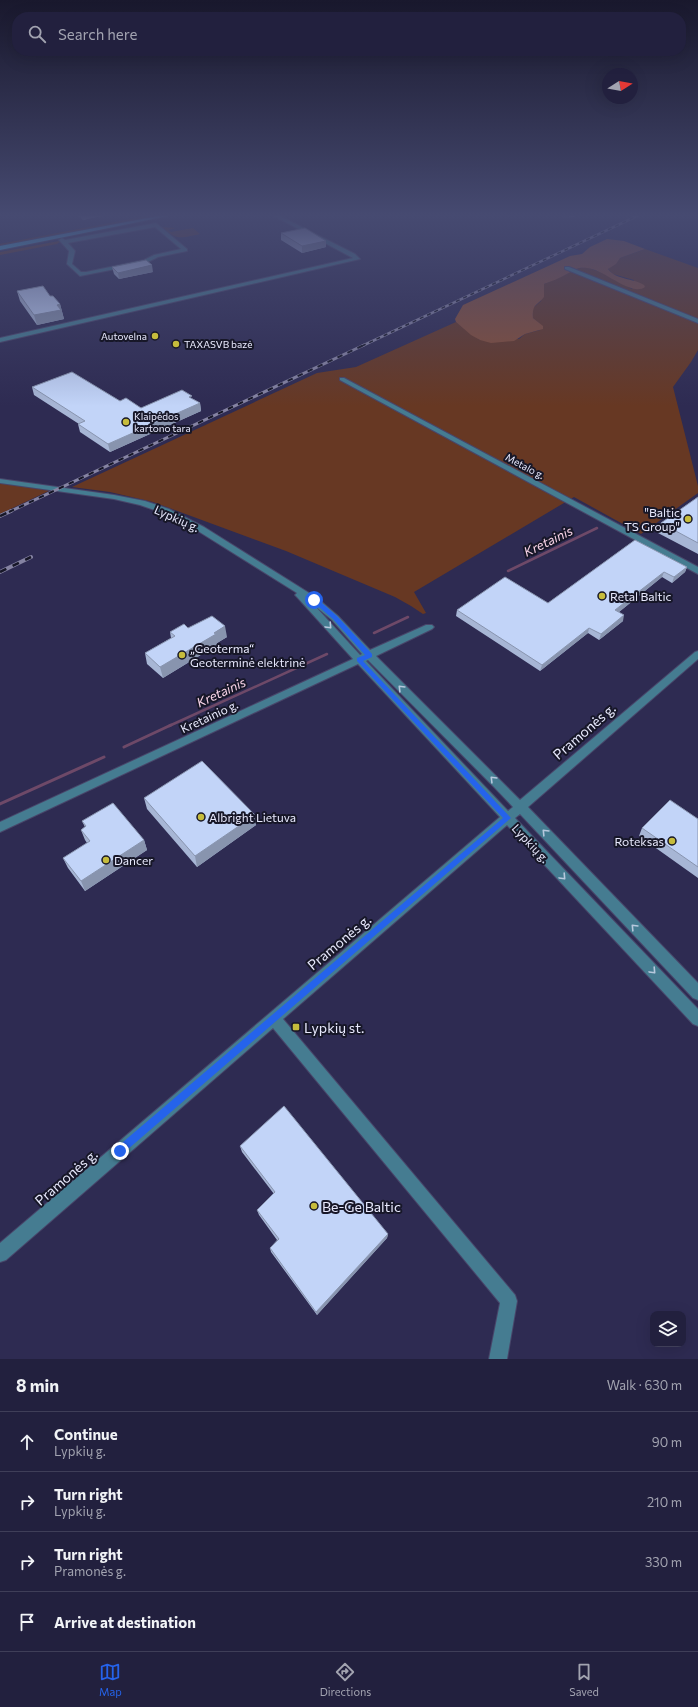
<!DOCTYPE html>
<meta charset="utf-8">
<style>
body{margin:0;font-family:Commissioner,sans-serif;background:#2a2845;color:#f1f3f6}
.controls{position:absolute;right:12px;bottom:12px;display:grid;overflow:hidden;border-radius:8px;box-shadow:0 4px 16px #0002}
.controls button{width:36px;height:36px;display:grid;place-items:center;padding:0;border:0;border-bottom:1px solid #3f3e58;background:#22203e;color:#f1f3f6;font:20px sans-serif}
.compass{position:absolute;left:602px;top:68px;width:36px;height:36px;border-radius:50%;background:#22203e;box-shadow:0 4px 16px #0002;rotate:79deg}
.stop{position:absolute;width:12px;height:12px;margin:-9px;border:3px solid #2563eb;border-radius:50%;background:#fff}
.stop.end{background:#2563eb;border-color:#fff;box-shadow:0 1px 4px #0008}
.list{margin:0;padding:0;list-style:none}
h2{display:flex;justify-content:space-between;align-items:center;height:52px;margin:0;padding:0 16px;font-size:17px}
h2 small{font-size:13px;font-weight:400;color:#a2a3b0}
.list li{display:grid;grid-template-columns:26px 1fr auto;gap:12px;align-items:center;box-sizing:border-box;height:60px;padding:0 16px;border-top:1px solid #3f3e58}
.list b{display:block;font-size:15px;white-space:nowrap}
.list p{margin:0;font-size:13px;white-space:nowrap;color:#a2a3b0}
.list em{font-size:13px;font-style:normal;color:#a2a3b0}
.icon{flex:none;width:22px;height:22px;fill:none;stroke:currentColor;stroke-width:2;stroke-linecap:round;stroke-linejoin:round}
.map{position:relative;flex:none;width:698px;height:1359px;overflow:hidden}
.search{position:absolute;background:#22203e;box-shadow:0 4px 16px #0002;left:12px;right:12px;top:12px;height:44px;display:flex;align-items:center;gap:10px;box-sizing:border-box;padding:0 14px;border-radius:16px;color:#a2a3b0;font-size:15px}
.sheet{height:292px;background:#22203e}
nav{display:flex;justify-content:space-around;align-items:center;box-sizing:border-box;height:56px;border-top:1px solid #3f3e58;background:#22203e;font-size:11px;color:#a2a3b0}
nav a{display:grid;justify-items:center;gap:2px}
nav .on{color:#2563eb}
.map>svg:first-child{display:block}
</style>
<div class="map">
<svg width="698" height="1359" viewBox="0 0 698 1359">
<rect width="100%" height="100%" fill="#2e2b52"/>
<path fill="#673823" d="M147 216H160L0 247V244Z
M161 227 176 228 168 230 171 232 193 228 200 234C181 238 177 241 161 227Z
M59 241 60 242 57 244 0 255V252Z
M645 249 698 268V350L691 362 673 387 698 486V493L641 534 574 497 414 592 426 613 423 614 411 606 395 597 286 551 153 502 110 492 72 487 317 373 356 367 456 322 480 340 519 339 525 334 540 330V324L533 318V308L541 301 544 292V284L567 274 575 269 586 267 603 273 632 289 634 280 613 274 608 269 620 258Z
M0 482 55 488 0 514Z"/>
<path fill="#8a4f34" d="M607 239 624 241 645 249 620 258 616 264 608 269C616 280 633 278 644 285L645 287C631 297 604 269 587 268 577 267 575 270 567 274 560 278 552 281 544 284V297C536 307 532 304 533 318L543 326V329L525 334 514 341 491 343 480 340 471 335 456 322 455 319 463 305 570 256 582 254 590 247Z"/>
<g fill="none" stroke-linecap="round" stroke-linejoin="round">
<path stroke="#6e4968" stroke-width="2.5" d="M508 571 597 528
M374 633 408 617
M169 726 327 654"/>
<path stroke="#6e4968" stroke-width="3" d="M124 747 171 725
M0 804 104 757"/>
<g stroke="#48466a" stroke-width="2">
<path id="minor" d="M274 216H280L355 254 360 259 0 342V338L353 258Z
M156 223 187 249V251L158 257 146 263 80 276 67 264 69 251 59 240 62 238 65 240ZM155 227 181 249 154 255 144 260 86 272H81L72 264 75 251 68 243Z
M565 267H569L698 319V323L565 269Z
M340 378H344L698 567V574L340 380Z
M0 479 114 495 145 501 169 509 204 527 317 598 338 616 370 650 426 625H432L434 627 432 629 376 656 520 800 695 652 698 651V659L528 807 698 983V1000L693 998 520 814 515 818 698 1009V1026L693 1024 507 825 283 1019 515 1295 517 1301 507 1359H489L500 1303 273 1028 6 1260 0 1262V1243L500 817 358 664 0 832V822L353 659 297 597 295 595 297 593 198 531 163 513 140 505 114 499 0 483ZM315 606 332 620 362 654 360 655ZM368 660 494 787 513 807 508 811 366 661Z"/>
</g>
<g stroke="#48466a" stroke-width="2">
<path id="major" d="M158 216H168L0 250V246Z"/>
</g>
<use href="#minor" fill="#457c91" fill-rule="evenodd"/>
<use href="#major" fill="#43c6f2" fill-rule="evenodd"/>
<g stroke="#8583a2" stroke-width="2.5">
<path id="rail-far2" d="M565 216H573
M362 346 637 216"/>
</g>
<g stroke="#8583a2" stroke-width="3">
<path id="rail-far1" d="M9 512 364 345"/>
</g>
<g stroke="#8583a2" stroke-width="4">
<path id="rail" d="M0 516 11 511
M0 572 31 557"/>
</g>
<use href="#rail-far2" stroke="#171728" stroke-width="1.5" stroke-dasharray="4" stroke-linecap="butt"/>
<use href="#rail-far1" stroke="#171728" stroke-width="2" stroke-dasharray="5.5" stroke-linecap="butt"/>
<use href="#rail" stroke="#171728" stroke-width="2.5" stroke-dasharray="7" stroke-linecap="butt"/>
</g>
<path fill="#a7b6d5" d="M79 216H101L83 220Z
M281 233 326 247 302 253 281 240Z
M112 267 153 272 119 279 114 274Z
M17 291 50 296 60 304 64 319 37 325 20 301Z
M32 387 120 401 141 408 193 399 200 403 201 411 110 452 80 432 78 424H79L34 395Z
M698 497V554L658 533 661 523Z
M635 540 687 567 685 572 672 583 662 577 619 612 623 621 599 640 588 633 540 671 456 616 457 610 548 603Z
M170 632 227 637 217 643V645L163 678 147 664 145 653 171 638Z
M144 798 255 815 256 825 197 867 147 809Z
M698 819V878L639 836 642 828Z
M82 821 144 840 147 850 85 891 68 868 63 858 87 843 85 840 81 830 85 827Z
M240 1146 388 1234 387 1238 317 1315 271 1252 270 1248 277 1240 259 1215 257 1210 274 1194 242 1152Z"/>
<path fill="#8894ae" d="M82 216H101L83 220Z
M326 241V247L302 253V246Z
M152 265 153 272 119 279 118 273Z
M60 304 64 319 37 325 34 315 57 305Z
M200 403 201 411 110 452 108 444Z
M687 567 685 572 672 583 674 577Z
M664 572 662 577 614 616 615 610Z
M624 615 623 621 599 640 601 634Z
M225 626 227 637 217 643V645L163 678 160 667Z
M589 628 588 633 540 671 542 665Z
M255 815 256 825 197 867 195 856Z
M144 840 147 850 85 891 81 881Z
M388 1234 387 1238 317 1315 316 1312Z"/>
<path fill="#c2d4f8" stroke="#8894ae" d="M305 228 326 241 302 246 281 233Z
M146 260 152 265 118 273 112 267Z
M43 286 50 296H53L60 304 57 305 61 310 34 315 17 291Z
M72 372 120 401 126 398 141 408 182 390 192 396 189 397 200 403 108 444 78 424 85 421 32 387Z
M698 497V543L661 523Z
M635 540 687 567 674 577 664 572 615 610 624 615 601 634 589 628 542 665 457 610 505 577 548 603Z
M212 616 225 626 214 633 216 634 160 667 145 653 175 636 170 632 184 624 188 628Z
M202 761 255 815 195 856 144 798Z
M670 800 698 819V867L642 828Z
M113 803 144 840 81 881 63 858 90 841 81 830 86 826 82 821Z
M284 1106 388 1234 316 1312 270 1248 279 1239 257 1210 275 1192 240 1146Z"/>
<defs><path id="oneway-chevron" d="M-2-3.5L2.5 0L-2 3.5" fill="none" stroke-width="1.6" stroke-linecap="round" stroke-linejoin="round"/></defs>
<g stroke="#b7c8dd">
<use href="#oneway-chevron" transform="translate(329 626) rotate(47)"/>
<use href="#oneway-chevron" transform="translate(401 688) rotate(-135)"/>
<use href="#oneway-chevron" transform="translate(493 779) rotate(-135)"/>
<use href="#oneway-chevron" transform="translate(545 832) rotate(-134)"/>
<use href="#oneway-chevron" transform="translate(563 877) rotate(47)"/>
<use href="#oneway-chevron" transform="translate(634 927) rotate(-134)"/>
<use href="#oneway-chevron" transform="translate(653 971) rotate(47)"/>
</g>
<linearGradient id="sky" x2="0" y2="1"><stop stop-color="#19182d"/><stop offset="0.53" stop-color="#464a71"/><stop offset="1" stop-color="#464a71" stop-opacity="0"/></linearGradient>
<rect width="698" height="406" fill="url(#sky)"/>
<path fill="#2563eb" d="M312 598H316L337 616 372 654V657L363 661 511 818 120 1156 116 1155 115 1151 116 1148 503 818 357 661V658L365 655 333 619 312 601Z"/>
<g fill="#c6bc3c" stroke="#171728" stroke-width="1.5">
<circle cx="155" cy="336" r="4"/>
<circle cx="176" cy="344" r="4"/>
<circle cx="126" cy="422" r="4"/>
<circle cx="688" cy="519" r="4"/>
<circle cx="602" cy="596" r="4"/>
<circle cx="182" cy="655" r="4"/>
<circle cx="201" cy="817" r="4"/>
<circle cx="672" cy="841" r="4"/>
<circle cx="106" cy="860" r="4"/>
<rect x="292" y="1023" width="8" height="8" rx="2"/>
<circle cx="314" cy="1206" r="4"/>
</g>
<g text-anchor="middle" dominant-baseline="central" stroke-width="4" stroke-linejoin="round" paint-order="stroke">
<g font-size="10" fill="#e8e9fd" stroke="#171728" text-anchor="start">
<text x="147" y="336" text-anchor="end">Autovelna</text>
<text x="184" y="344">TAXASVB bazė</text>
<text x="134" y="416">Klaipėdos<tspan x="134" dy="12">kartono tara</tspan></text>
</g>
<g font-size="10" fill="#e8e9fd" stroke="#171728">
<text transform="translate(525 466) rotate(28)">Metalo g.</text>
</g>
<g font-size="12" fill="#e8e9fd" stroke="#171728" text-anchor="start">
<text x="680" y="512" text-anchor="end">"Baltic<tspan x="680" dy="14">TS Group"</tspan></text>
<text x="610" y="596">Retal Baltic</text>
<text x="190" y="648">„Geoterma“<tspan x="190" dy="14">Geoterminė elektrinė</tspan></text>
<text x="209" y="817">Albright Lietuva</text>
<text x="664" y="841" text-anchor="end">Roteksas</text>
<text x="114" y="860">Dancer</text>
</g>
<g font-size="12" fill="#e8e9fd" stroke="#171728">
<text transform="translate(177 518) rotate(24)">Lypkių g.</text>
<text transform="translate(209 716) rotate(-25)">Kretainio g.</text>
<text transform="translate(531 843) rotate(47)">Lypkių g.</text>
</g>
<g font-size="13" font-style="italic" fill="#f9d4e8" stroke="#171728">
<text transform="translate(548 541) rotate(-26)">Kretainis</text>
<text transform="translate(221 692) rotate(-25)">Kretainis</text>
</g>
<g font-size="14" fill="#e8e9fd" stroke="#171728">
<text transform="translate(584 731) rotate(-41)">Pramonės g.</text>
<text transform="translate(339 942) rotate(-40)">Pramonės g.</text>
<text transform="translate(66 1177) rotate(-41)">Pramonės g.</text>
</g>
<g font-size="14" fill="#e8e9fd" stroke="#171728" text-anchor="start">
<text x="304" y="1027">Lypkių st.</text>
<text x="322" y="1206">Be-Ge Baltic</text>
</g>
</g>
</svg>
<div class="controls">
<button><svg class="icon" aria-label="layers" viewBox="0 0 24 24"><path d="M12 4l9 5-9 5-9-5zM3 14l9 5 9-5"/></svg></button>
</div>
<svg class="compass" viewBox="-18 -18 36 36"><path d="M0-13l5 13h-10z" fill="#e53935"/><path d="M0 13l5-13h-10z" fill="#a2a3b0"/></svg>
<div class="stop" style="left:314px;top:600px"></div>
<div class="stop end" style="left:120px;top:1151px"></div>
<div class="search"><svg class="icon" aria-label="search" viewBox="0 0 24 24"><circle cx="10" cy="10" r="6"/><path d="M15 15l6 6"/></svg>Search here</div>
</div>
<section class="sheet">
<h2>8 min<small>Walk · 630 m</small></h2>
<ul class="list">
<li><svg class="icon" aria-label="ahead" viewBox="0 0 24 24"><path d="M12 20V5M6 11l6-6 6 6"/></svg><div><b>Continue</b><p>Lypkių g.</p></div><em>90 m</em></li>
<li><svg class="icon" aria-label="right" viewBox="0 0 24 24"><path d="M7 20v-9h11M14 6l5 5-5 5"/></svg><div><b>Turn right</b><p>Lypkių g.</p></div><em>210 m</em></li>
<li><svg class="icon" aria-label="right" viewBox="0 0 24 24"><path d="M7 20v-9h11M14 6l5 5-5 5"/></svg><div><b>Turn right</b><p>Pramonės g.</p></div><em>330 m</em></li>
<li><svg class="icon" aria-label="arrive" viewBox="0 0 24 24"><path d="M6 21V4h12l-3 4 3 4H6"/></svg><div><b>Arrive at destination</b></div></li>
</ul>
</section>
<nav>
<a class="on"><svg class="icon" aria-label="map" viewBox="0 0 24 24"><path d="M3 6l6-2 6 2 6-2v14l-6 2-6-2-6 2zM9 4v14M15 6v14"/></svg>Map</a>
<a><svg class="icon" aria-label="directions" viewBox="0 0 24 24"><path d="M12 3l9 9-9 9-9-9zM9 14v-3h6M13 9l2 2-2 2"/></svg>Directions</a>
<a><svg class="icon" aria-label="saved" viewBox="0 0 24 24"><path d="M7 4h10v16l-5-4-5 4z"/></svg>Saved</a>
</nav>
